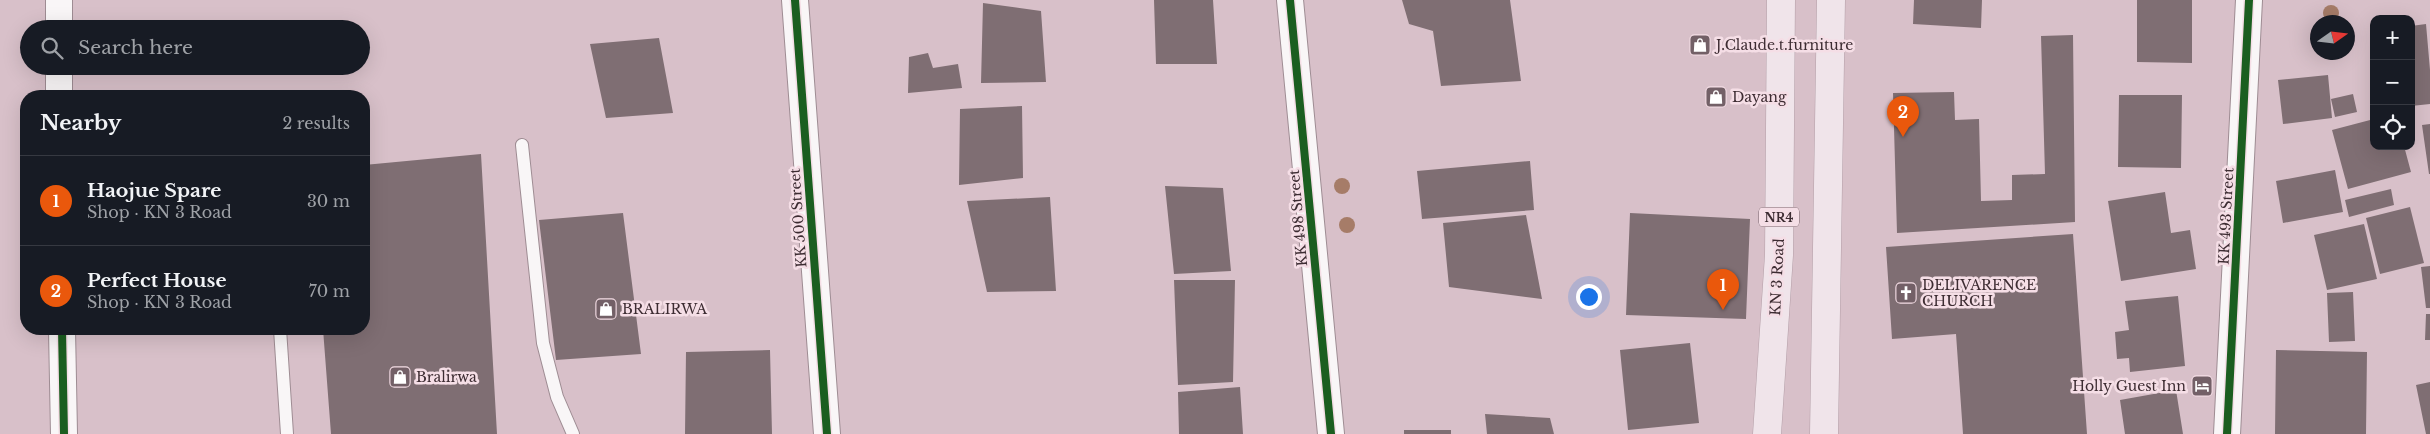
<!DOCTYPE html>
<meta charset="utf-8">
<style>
body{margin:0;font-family:"Libre Baskerville",serif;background:#20242c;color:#f1f3f6}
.controls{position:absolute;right:15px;top:15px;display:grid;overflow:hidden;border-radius:10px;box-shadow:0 5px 20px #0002}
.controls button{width:45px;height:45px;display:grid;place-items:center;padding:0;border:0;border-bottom:1px solid #363941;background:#171b24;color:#f1f3f6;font:25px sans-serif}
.compass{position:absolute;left:2310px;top:15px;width:45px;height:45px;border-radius:50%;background:#171b24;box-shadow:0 5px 20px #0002;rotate:76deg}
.you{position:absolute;left:1588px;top:296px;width:18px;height:18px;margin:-12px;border:4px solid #fff;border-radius:50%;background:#1a73e8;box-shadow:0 0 0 8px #1a73e833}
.badge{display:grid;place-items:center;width:32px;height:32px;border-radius:50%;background:#ea580c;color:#fff;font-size:16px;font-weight:700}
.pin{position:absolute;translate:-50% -41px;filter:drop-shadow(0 1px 2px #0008)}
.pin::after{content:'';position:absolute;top:26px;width:18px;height:15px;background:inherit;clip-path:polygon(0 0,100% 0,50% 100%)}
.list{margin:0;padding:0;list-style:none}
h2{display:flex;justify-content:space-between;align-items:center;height:65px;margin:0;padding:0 20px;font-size:21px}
h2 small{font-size:16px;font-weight:400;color:#9ea1a6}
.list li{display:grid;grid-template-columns:32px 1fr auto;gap:15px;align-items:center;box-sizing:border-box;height:90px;padding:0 20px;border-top:1px solid #363941}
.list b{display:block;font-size:19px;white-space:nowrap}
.list p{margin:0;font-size:16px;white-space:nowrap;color:#9ea1a6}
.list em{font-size:16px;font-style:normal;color:#9ea1a6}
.icon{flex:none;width:28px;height:28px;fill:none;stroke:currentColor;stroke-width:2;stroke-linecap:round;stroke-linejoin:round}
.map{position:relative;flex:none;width:2430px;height:434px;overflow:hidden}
.search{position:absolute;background:#171b24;box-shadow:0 5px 20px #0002;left:20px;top:20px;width:350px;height:55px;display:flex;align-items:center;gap:12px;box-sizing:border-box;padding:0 18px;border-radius:28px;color:#9ea1a6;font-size:19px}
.panel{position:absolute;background:#171b24;box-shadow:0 5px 20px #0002;left:20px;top:90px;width:350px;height:245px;border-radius:20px}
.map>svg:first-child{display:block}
</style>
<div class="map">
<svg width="2430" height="434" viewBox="0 0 2430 434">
<rect width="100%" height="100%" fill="#d8c0c9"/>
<path fill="#7f6e73" d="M1154 0H1213L1217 64H1156Z
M1402 0H1510L1521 81 1441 86 1433 31 1409 24Z
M1914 0H1982L1981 28 1913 24Z
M2137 0H2192V63L2137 62Z
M983 3 1041 11 1046 82 981 83Z
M2426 24 2430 70V104L2411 106V26Z
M2073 35 2075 222 1897 233 1893 93 1954 92 1955 120 1979 119 1981 201 2012 200V175L2045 174 2041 36Z
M659 38 673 113 606 118 590 44Z
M928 53 933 68 958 64 962 88 908 93 909 57Z
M2328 75 2332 118 2283 124 2278 80Z
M2353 94 2357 112 2335 117 2331 99Z
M2119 95H2182L2181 168 2118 167Z
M1022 106 1023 178 959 185 960 109Z
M2374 119V146H2404L2411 172 2348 189 2332 130Z
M2430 124V174H2429L2422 125Z
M481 154 497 434H331L323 329H364V165Z
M1530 161 1534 210 1422 219 1417 171Z
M2335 170 2343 212 2283 223 2276 181Z
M1165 186 1223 188 1231 271 1174 274Z
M2391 189 2394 205 2349 217 2345 200Z
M2165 192 2171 233 2190 230 2196 269 2121 281 2108 201Z
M1050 197 1056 291 987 292 967 201Z
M2410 207 2424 263 2380 274 2366 218Z
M623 213 641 354 556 360 539 220Z
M1630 213 1750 219 1746 319 1626 315Z
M1526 215 1542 299 1449 287 1443 223Z
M2364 224 2377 279 2327 290 2314 235Z
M2073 234 2087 434H1963L1956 334 1892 339 1886 247Z
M2430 266V308H2426L2421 267Z
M1174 280H1235L1233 382 1178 385Z
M2353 292 2355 341 2329 342 2327 293Z
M2178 296 2185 366 2130 372 2129 358 2117 359 2115 332 2129 330 2125 301Z
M2426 314H2430V340H2425Z
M1690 343 1699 423 1628 430 1620 350Z
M770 350 772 434H685L686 352Z
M2276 350 2367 352 2366 434H2275Z
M2430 382V434H2426L2416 385Z
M1240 387 1243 434H1179L1178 392Z
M2176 390 2183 434H2125L2120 400Z
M1485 414 1550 418 1554 434H1487Z
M1404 430H1451V434H1404Z"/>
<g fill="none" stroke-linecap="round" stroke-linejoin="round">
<g stroke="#9e8c93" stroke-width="14">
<path id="service" d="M522 145 543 343 557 397 573 434
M280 329 287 434"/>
</g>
<g stroke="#9e8c93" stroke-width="28">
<path id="minor" d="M795 0 827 434
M1290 0 1331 434
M59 29V0
M59 96V66
M62 329 64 434
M2227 434 2249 0"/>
</g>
<g stroke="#b39ea7" stroke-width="29">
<path id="trunk" d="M1767 434 1779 255 1781 0
M1824 434 1831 0"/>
</g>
<use href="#service" stroke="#f9f6f7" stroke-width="12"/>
<use href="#minor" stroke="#f9f6f7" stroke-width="26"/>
<use href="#trunk" stroke="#f0e4ea" stroke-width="28"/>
<g stroke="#f5dee6" stroke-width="11">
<path id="cycleway" d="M795 0 827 434
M1290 0 1331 434
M62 329 64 434
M2227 434 2249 0"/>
</g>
<use href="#cycleway" stroke="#1b5e20" stroke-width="8"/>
</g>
<g fill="#a67c68">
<circle cx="2331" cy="13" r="8"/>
<circle cx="1342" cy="186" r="8"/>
<circle cx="1347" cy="225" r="8"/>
</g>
<defs>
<g id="shop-square" transform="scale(1.125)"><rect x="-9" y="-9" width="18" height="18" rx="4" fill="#736067" stroke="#f5dee6"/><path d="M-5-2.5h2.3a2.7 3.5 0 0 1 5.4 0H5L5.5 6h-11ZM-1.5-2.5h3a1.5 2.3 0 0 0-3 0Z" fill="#fff"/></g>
<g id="church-square" transform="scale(1.125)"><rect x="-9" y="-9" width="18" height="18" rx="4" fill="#736067" stroke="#f5dee6"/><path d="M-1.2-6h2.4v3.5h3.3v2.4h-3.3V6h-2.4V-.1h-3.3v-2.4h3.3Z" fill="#fff"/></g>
<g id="hotel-square" transform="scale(1.125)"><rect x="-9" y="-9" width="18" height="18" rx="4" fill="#736067" stroke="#f5dee6"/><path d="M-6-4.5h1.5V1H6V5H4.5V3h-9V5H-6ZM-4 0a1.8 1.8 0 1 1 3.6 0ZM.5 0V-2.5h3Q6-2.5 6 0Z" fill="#fff"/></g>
</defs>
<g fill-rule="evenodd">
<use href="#shop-square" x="1700" y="45"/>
<use href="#shop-square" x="1716" y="97"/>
<use href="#church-square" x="1906" y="293"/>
<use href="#shop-square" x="606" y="309"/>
<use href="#shop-square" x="400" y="377"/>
<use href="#hotel-square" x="2202" y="386"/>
</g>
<g text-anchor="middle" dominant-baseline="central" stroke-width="5" stroke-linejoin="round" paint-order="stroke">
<rect fill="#f5dee6" stroke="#746168" stroke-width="1" x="1759" y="207.5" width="40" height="19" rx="4"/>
<g font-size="12" font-weight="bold" fill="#3d2c32">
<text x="1779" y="217">NR4</text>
</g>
<g font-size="14" fill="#3d2c32" stroke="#f5dee6" text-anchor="start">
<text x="1716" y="45">J.Claude.t.furniture</text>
<text x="1732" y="97">Dayang</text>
<text x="1922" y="285">DELIVARENCE<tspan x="1922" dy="16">CHURCH</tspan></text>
<text x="622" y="309">BRALIRWA</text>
<text x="416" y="377">Bralirwa</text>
<text x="2186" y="386" text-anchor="end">Holly Guest Inn</text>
</g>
<g font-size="14" fill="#3d2c32" stroke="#f5dee6">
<text transform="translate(2226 216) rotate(-87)">KK 493 Street</text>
<text transform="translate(798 218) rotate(-94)">KK 500 Street</text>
<text transform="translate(1298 218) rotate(-95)">KK 498 Street</text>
<text transform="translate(1777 277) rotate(-87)">KN 3 Road</text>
</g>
</g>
</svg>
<div class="controls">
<button>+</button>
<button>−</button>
<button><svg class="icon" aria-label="locate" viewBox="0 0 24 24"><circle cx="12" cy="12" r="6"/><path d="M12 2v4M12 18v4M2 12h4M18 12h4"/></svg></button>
</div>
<svg class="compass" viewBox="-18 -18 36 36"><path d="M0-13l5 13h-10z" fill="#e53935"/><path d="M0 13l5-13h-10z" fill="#9ea1a6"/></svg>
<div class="you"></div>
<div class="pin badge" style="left:1723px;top:310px">1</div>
<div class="pin badge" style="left:1903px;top:137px">2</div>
<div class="search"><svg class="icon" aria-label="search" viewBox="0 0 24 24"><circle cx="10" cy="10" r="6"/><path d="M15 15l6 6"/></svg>Search here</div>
<section class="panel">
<h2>Nearby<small>2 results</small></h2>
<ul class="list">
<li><span class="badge">1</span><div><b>Haojue Spare</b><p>Shop · KN 3 Road</p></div><em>30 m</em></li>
<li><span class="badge">2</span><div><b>Perfect House</b><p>Shop · KN 3 Road</p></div><em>70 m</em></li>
</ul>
</section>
</div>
